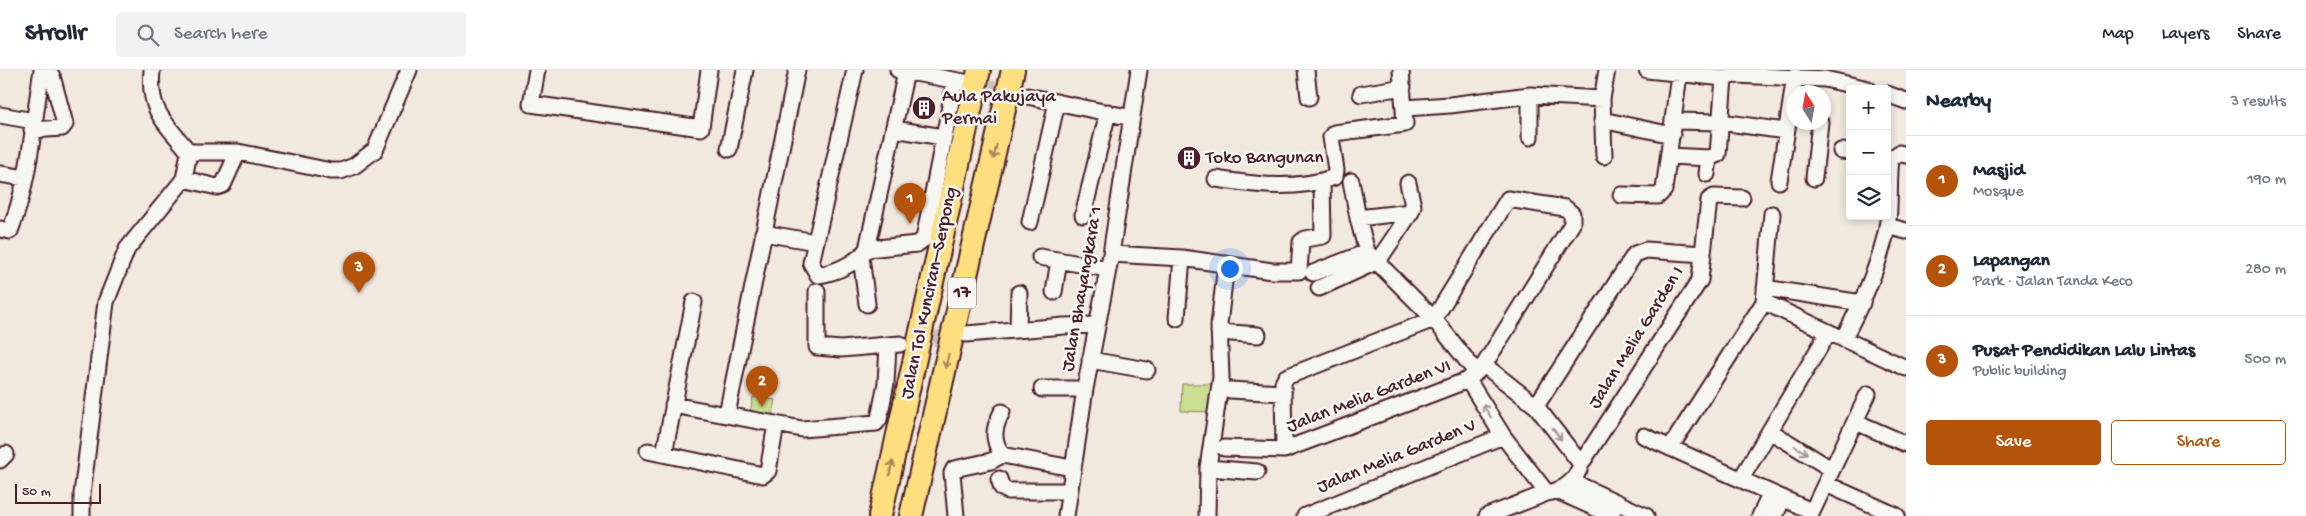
<!DOCTYPE html>
<meta charset="utf-8">
<style>
body{margin:0;font-family:"Gochi Hand",sans-serif;background:#f2f2f3;color:#1f2937}
.controls{position:absolute;right:15px;top:15px;display:grid;overflow:hidden;border-radius:5px;box-shadow:0 2px 8px #0003}
.controls button{width:45px;height:45px;display:grid;place-items:center;padding:0;border:0;border-bottom:1px solid #e0e1e3;background:#fff;color:#1f2937;font:25px sans-serif}
.compass{position:absolute;left:1786px;top:15px;width:45px;height:45px;border-radius:50%;background:#fff;box-shadow:0 2px 8px #0003;rotate:349deg}
.scale{position:absolute;left:15px;bottom:12px;width:86px;box-sizing:border-box;padding-left:5px;border:2px solid #4a1f2b;border-top:0;font-size:14px;line-height:18px;white-space:nowrap;color:#4a1f2b;-webkit-text-stroke:4px #f6f6f2;paint-order:stroke}
.you{position:absolute;left:1229px;top:198px;width:18px;height:18px;margin:-12px;border:4px solid #fff;border-radius:50%;background:#1a73e8;box-shadow:0 0 0 8px #1a73e833}
.badge{display:grid;place-items:center;width:32px;height:32px;border-radius:50%;background:#b45309;color:#fff;font-size:16px;font-weight:700}
.pin{position:absolute;translate:-50% -41px;filter:drop-shadow(0 1px 2px #0008)}
.pin::after{content:'';position:absolute;top:26px;width:18px;height:15px;background:inherit;clip-path:polygon(0 0,100% 0,50% 100%)}
.list{margin:0;padding:0;list-style:none}
h2{display:flex;justify-content:space-between;align-items:center;height:65px;margin:0;padding:0 20px;font-size:21px}
h2 small{font-size:16px;font-weight:400;color:#747a83}
.list li{display:grid;grid-template-columns:32px 1fr auto;gap:15px;align-items:center;box-sizing:border-box;height:90px;padding:0 20px;border-top:1px solid #e0e1e3}
.list b{display:block;font-size:19px;white-space:nowrap}
.list p{margin:0;font-size:16px;white-space:nowrap;color:#747a83}
.list em{font-size:16px;font-style:normal;color:#747a83}
.actions{display:flex;gap:10px;padding:15px 20px}
.actions a{flex:1;padding:11px 0;border:1px solid #b45309;border-radius:5px;text-align:center;font-size:18px;color:#b45309}
.actions .main{background:#b45309;color:#fff}
.icon{flex:none;width:28px;height:28px;fill:none;stroke:currentColor;stroke-width:2;stroke-linecap:round;stroke-linejoin:round}
.map{position:relative;flex:none;width:1906px;height:446px;overflow:hidden}
header{display:flex;align-items:center;gap:30px;box-sizing:border-box;height:70px;padding:0 25px;background:#fff;border-bottom:1px solid #e0e1e3}
header strong{font-size:24px}
nav{display:flex;gap:28px;margin-inline-start:auto;font-size:18px}
.search{width:350px;height:45px;background:#f2f2f3;display:flex;align-items:center;gap:12px;box-sizing:border-box;padding:0 18px;border-radius:5px;color:#747a83;font-size:19px}
main{display:flex}
aside{flex:1;background:#fff}
.map>svg:first-child{display:block}
</style>
<header>
<strong>Strollr</strong>
<div class="search"><svg class="icon" aria-label="search" viewBox="0 0 24 24"><circle cx="10" cy="10" r="6"/><path d="M15 15l6 6"/></svg>Search here</div>
<nav><a>Map</a><a>Layers</a><a>Share</a></nav>
</header>
<main>
<div class="map">
<svg width="1906" height="446" viewBox="0 0 1906 446">
<rect width="100%" height="100%" fill="#f1e8de"/>
<filter id="ink" filterUnits="userSpaceOnUse"><feTurbulence type="fractalNoise" baseFrequency=".02" numOctaves="2"/><feDisplacementMap in="SourceGraphic" scale="10" xChannelSelector="R" yChannelSelector="G"/><feConvolveMatrix kernelMatrix="1 2 1 2 8 2 1 2 1" color-interpolation-filters="sRGB"/></filter>
<g filter="url(#ink)">
<path fill="#cadf94" stroke="#8a7f60" d="M1182 314H1214L1211 342 1181 341Z
M753 327 775 330 772 347 750 343Z"/>
<g fill="none" stroke-linecap="round" stroke-linejoin="round">
<path stroke="#d0c0ba" stroke-width="15" stroke-dasharray="15 8" stroke-linecap="butt" d="M967 13 1027 26
M910 272 959 265"/>
<g stroke="#4a1f2b" stroke-width="19">
<path id="minor" d="M537 0 531 34 701 58 709 0
M855 0 811 193 818 205C835 203 857 193 867 179L917 174 924 169 955 11
M898 0 964 12
M1306 0 1309 27
M1647 0 1724 8 1734 5 1825 9 1868 19
M1361 24 1403 17
M1887 24 1906 31
M1530 25V67
M1027 26 1132 48
M1405 38 1450 35 1530 25 1602 29
M0 45 34 51
M1602 50 1672 65
M1674 51 1721 52 1786 61
M894 59 943 67
M32 60 62 58 65 54 52 6 44 0
M729 79 745 0
M1841 81 1850 82
M189 82H238
M1604 86 1602 29 1607 0
M1669 86 1709 88 1707 104
M1709 88 1718 84 1724 8
M0 104 25 108
M1814 108 1820 52
M184 109 217 117 223 115 238 82 331 101H341L354 96 375 80 409 0
M1216 109C1258 115 1293 121 1335 107L1336 100 1331 67 1334 63 1405 54 1401 0
M1351 111 1358 148
M1779 111 1795 6
M1621 125 1658 126 1664 120 1679 4
M1411 142 1358 148 1367 182 1434 249 1476 302
M1083 145 1108 42
M1030 152 1057 32
M1887 156 1906 161
M0 159 10 161C30 111 33 53 42 0
M763 163 816 172
M867 179 906 2
M1111 184 1182 188 1272 201H1299L1301 172 1305 169 1323 166 1322 112
M861 187 867 234
M1040 187 1108 199
M1313 203 1367 182
M1319 218 1378 191 1411 142 1413 136 1408 113
M1765 218 1862 233
M817 221V277L841 279 900 274
M1054 222 1059 190
M1764 232 1906 298
M1177 248 1182 188
M1018 260 1019 223
M1219 262 1258 265
M966 264 1064 256 1097 255
M1843 269C1862 234 1879 197 1887 158 1891 136 1888 112 1891 89L1899 83 1906 85
M1090 290 1147 300
M1484 295 1536 336 1581 394
M1468 310 1503 366 1547 423
M1042 319H1085
M1230 320 1283 323
M673 335 802 359 876 353 879 349 886 313 888 276
M1536 336 1635 184 1646 180 1703 184
M727 344 797 0
M1856 352 1906 374
M1770 361 1831 399
M1644 366 1811 441
M1224 378 1284 380 1468 310 1484 295 1572 154V144L1565 138 1508 129 1434 249 1286 307 1283 313 1284 380
M1670 378 1764 232 1772 144
M648 381 763 405 768 401 776 354
M664 384 694 232
M1002 385C992 369 993 359 1002 342
M0 390 6 384
M1208 398 1257 402
M999 409 1002 418 1008 421H1069
M1741 409 1828 263
M1573 412 1646 446
M1826 414 1897 446
M1557 421 1613 446
M82 446V424L106 232 127 179 184 109 189 82C165 52 148 42 152 0
M956 446 952 403 954 399 991 391 1002 385 1072 398
M1066 446 1085 319 1111 184 1139 0
M1207 446 1208 398 1221 307 1219 255 1226 194
M1305 446 1503 366
M1487 446 1547 423C1565 420 1576 411 1581 394L1700 210 1709 130 1714 127 1742 128
M1760 446 1771 423
M1775 446 1783 428
M1810 446 1868 324"/>
</g>
<g stroke="#4a1f2b" stroke-width="26">
<path id="highway" d="M880 446 979 0
M911 446 1013 0"/>
</g>
<use href="#minor" stroke="#f6f6f2" stroke-width="15"/>
<use href="#highway" stroke="#fedf80" stroke-width="22"/>
</g>
<defs><path id="oneway-shaft" d="M-6 0H5M1.5-3L5.5 0L1.5 3" fill="none" stroke-width="1.6" stroke-linecap="round" stroke-linejoin="round" transform="scale(1.25)"/></defs>
<g stroke="#a47f56">
<use href="#oneway-shaft" transform="translate(995 82) rotate(103)"/>
<use href="#oneway-shaft" transform="translate(947 291) rotate(103)"/>
<use href="#oneway-shaft" transform="translate(891 398) rotate(-78)"/>
</g>
<g stroke="#a99598">
<use href="#oneway-shaft" transform="translate(1487 341) rotate(-122)"/>
<use href="#oneway-shaft" transform="translate(1557 364) rotate(52)"/>
<use href="#oneway-shaft" transform="translate(1801 380) rotate(32)"/>
</g>
</g>
<defs>
<g id="building-disc" transform="scale(1.25)"><circle r="9.5" fill="#4a1f2b" stroke="#f6f6f2"/><path d="M-4-6H4V6H1V3H-1V6H-4ZM-2.5-4.3h1.7v1.8h-1.7ZM.8-4.3h1.7v1.8H.8ZM-2.5-1h1.7V.8h-1.7ZM.8-1h1.7V.8H.8Z" fill="#fff"/></g>
</defs>
<g fill-rule="evenodd">
<use href="#building-disc" x="924" y="38"/>
<use href="#building-disc" x="1189" y="88"/>
</g>
<g text-anchor="middle" dominant-baseline="central" stroke-width="5" stroke-linejoin="round" paint-order="stroke">
<rect fill="#f6f6f2" stroke="#7e6067" stroke-width="1" x="948" y="207.5" width="28" height="31" rx="4"/>
<g font-size="18" font-weight="bold" fill="#4a1f2b">
<text x="962" y="223">17</text>
</g>
<g font-size="19" fill="#4a1f2b" stroke="#f6f6f2" text-anchor="start">
<text x="942" y="27">Aula Pakujaya<tspan x="942" dy="22">Permai</tspan></text>
<text x="1206" y="88">Toko Bangunan</text>
</g>
<g font-size="19" fill="#4a1f2b" stroke="#f6f6f2">
<text transform="translate(1083 219) rotate(-80)">Jalan Bhayangkara 1</text>
<text transform="translate(930 223) rotate(-78)">Jalan Tol Kunciran–Serpong</text>
<text transform="translate(1637 268) rotate(-58)">Jalan Melia Garden I</text>
<text transform="translate(1369 327) rotate(-21)">Jalan Melia Garden VI</text>
<text transform="translate(1397 387) rotate(-22)">Jalan Melia Garden V</text>
</g>
</g>
</svg>
<div class="controls">
<button>+</button>
<button>−</button>
<button><svg class="icon" aria-label="layers" viewBox="0 0 24 24"><path d="M12 4l9 5-9 5-9-5zM3 14l9 5 9-5"/></svg></button>
</div>
<svg class="compass" viewBox="-18 -18 36 36"><path d="M0-13l5 13h-10z" fill="#e53935"/><path d="M0 13l5-13h-10z" fill="#747a83"/></svg>
<div class="scale">50 m</div>
<div class="you"></div>
<div class="pin badge" style="left:910px;top:154px">1</div>
<div class="pin badge" style="left:762px;top:337px">2</div>
<div class="pin badge" style="left:359px;top:223px">3</div>
</div>
<aside>
<h2>Nearby<small>3 results</small></h2>
<ul class="list">
<li><span class="badge">1</span><div><b>Masjid</b><p>Mosque</p></div><em>190 m</em></li>
<li><span class="badge">2</span><div><b>Lapangan</b><p>Park · Jalan Tanda Keco</p></div><em>280 m</em></li>
<li><span class="badge">3</span><div><b>Pusat Pendidikan Lalu Lintas</b><p>Public building</p></div><em>500 m</em></li>
</ul>
<div class="actions"><a class="main">Save</a><a>Share</a></div>
</aside>
</main>
